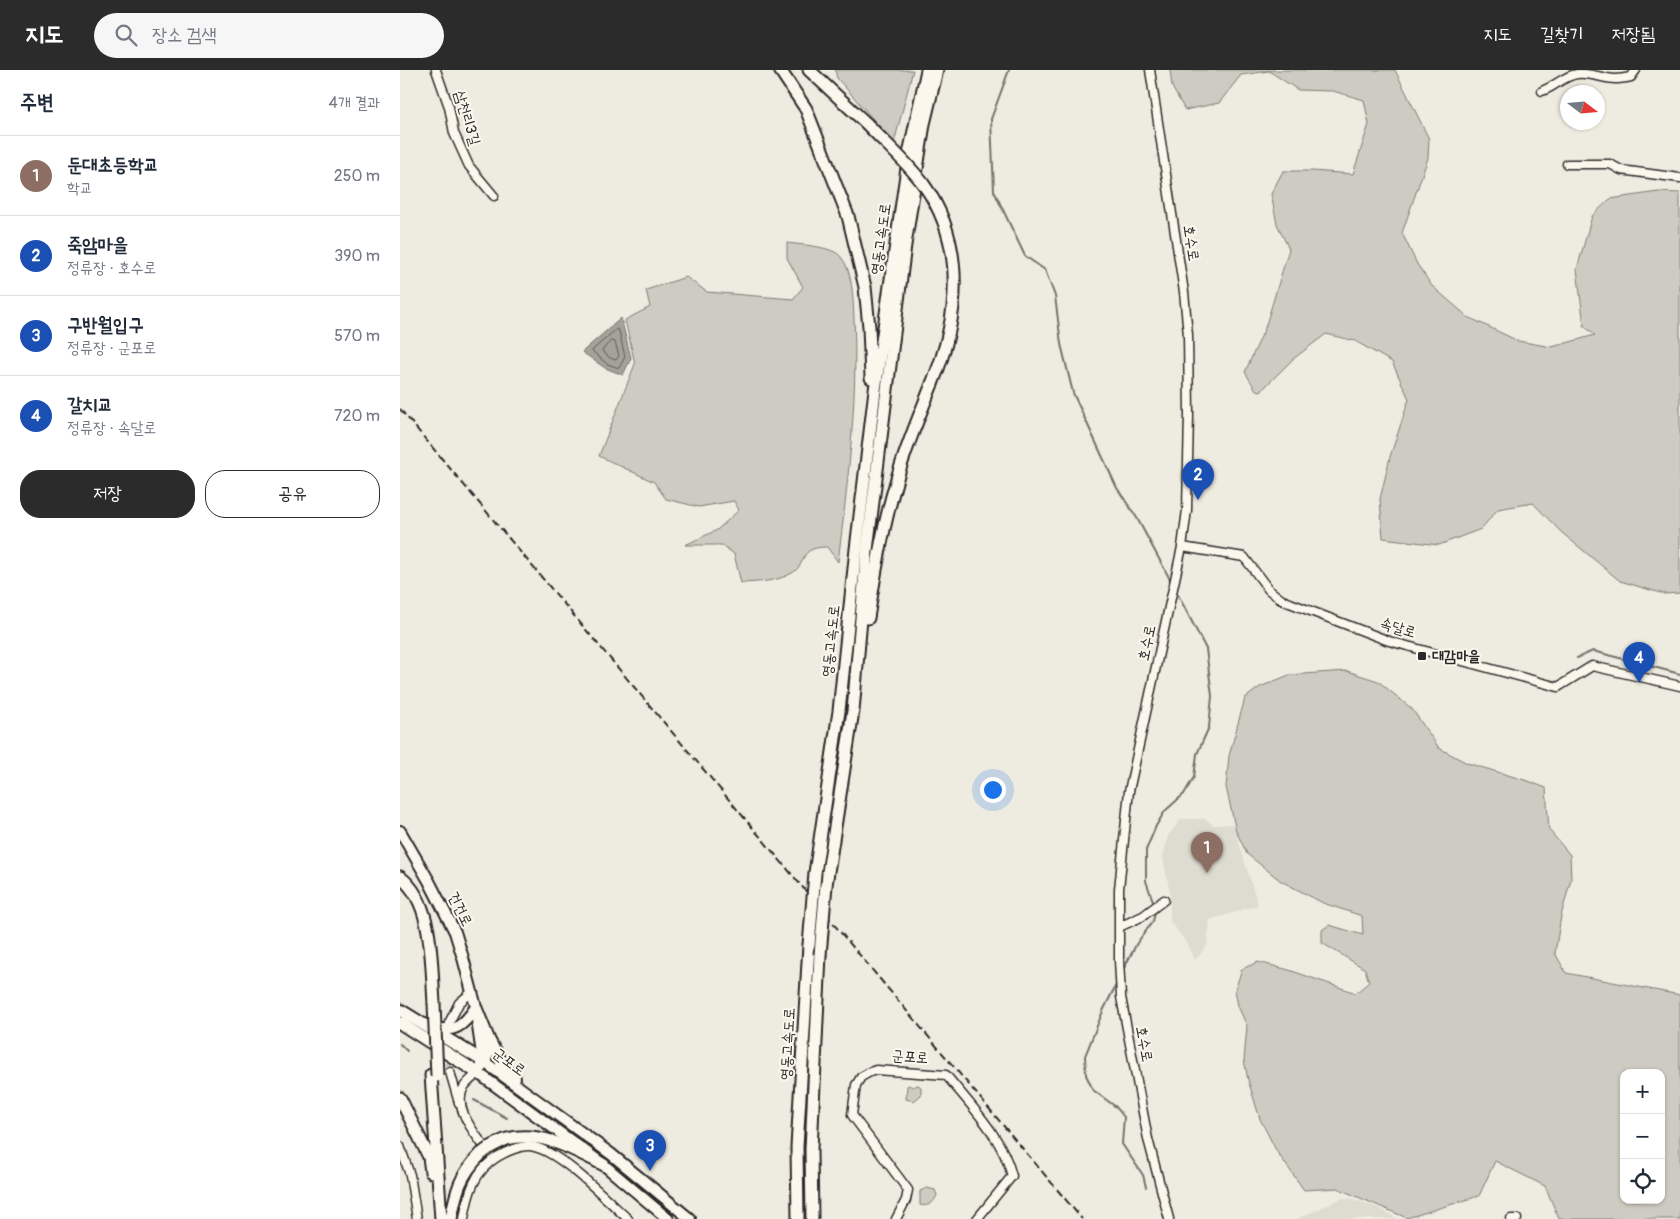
<!DOCTYPE html>
<html lang="ko">
<meta charset="utf-8">
<style>
body{margin:0;font-family:Pangolin,"Poor Story",sans-serif;background:#f6f6f7;color:#1f2937}
.controls{position:absolute;right:15px;bottom:15px;display:grid;overflow:hidden;border-radius:10px;box-shadow:0 1px 4px #0004}
.controls button{width:45px;height:45px;display:grid;place-items:center;padding:0;border:0;border-bottom:1px solid #e0e1e3;background:#fff;color:#1f2937;font:25px sans-serif}
.compass{position:absolute;left:1160px;top:15px;width:45px;height:45px;border-radius:50%;background:#fff;box-shadow:0 1px 4px #0004;rotate:106deg}
.you{position:absolute;left:592px;top:719px;width:18px;height:18px;margin:-12px;border:4px solid #fff;border-radius:50%;background:#1a73e8;box-shadow:0 0 0 8px #1a73e833}
.badge{display:grid;place-items:center;width:32px;height:32px;border-radius:50%;background:#2b2b2b;color:#fff;font-size:16px;font-weight:700}
.pin{position:absolute;translate:-50% -41px;filter:drop-shadow(0 1px 2px #0008)}
.pin::after{content:'';position:absolute;top:26px;width:18px;height:15px;background:inherit;clip-path:polygon(0 0,100% 0,50% 100%)}
.list{margin:0;padding:0;list-style:none}
h2{display:flex;justify-content:space-between;align-items:center;height:65px;margin:0;padding:0 20px;font-size:21px}
h2 small{font-size:16px;font-weight:400;color:#747a83}
.list li{display:grid;grid-template-columns:32px 1fr auto;gap:15px;align-items:center;box-sizing:border-box;height:80px;padding:0 20px;border-top:1px solid #e0e1e3}
.list b{display:block;font-size:19px;white-space:nowrap}
.list p{margin:0;font-size:16px;white-space:nowrap;color:#747a83}
.list em{font-size:16px;font-style:normal;color:#747a83}
.actions{display:flex;gap:10px;padding:15px 20px}
.actions a{flex:1;padding:11px 0;border:1px solid #2b2b2b;border-radius:20px;text-align:center;font-size:18px;color:#2b2b2b}
.actions .main{background:#2b2b2b;color:#fff}
.icon{flex:none;width:28px;height:28px;fill:none;stroke:currentColor;stroke-width:2;stroke-linecap:round;stroke-linejoin:round}
.map{position:relative;flex:none;width:1280px;height:1149px;overflow:hidden}
header{display:flex;align-items:center;gap:30px;box-sizing:border-box;height:70px;padding:0 25px;background:#2b2b2b;color:#fff}
header strong{font-size:24px}
nav{display:flex;gap:28px;margin-inline-start:auto;font-size:18px}
.search{width:350px;height:45px;background:#f6f6f7;display:flex;align-items:center;gap:12px;box-sizing:border-box;padding:0 18px;border-radius:28px;color:#747a83;font-size:19px}
main{display:flex}
aside{flex:1;background:#fff}
.map>svg:first-child{display:block}
</style>
<header>
<strong>지도</strong>
<div class="search"><svg class="icon" aria-label="search" viewBox="0 0 24 24"><circle cx="10" cy="10" r="6"/><path d="M15 15l6 6"/></svg>장소 검색</div>
<nav><a>지도</a><a>길찾기</a><a>저장됨</a></nav>
</header>
<main>
<aside>
<h2>주변<small>4개 결과</small></h2>
<ul class="list">
<li><span class="badge" style="background:#8d6e63">1</span><div><b>둔대초등학교</b><p>학교</p></div><em>250 m</em></li>
<li><span class="badge" style="background:#1a4fb4">2</span><div><b>죽암마을</b><p>정류장 · 호수로</p></div><em>390 m</em></li>
<li><span class="badge" style="background:#1a4fb4">3</span><div><b>구반월입구</b><p>정류장 · 군포로</p></div><em>570 m</em></li>
<li><span class="badge" style="background:#1a4fb4">4</span><div><b>갈치교</b><p>정류장 · 속달로</p></div><em>720 m</em></li>
</ul>
<div class="actions"><a class="main">저장</a><a>공유</a></div>
</aside>
<div class="map">
<svg width="1280" height="1149" viewBox="0 0 1280 1149">
<rect width="100%" height="100%" fill="#eeebe0"/>
<filter id="ink" filterUnits="userSpaceOnUse"><feTurbulence type="fractalNoise" baseFrequency=".02" numOctaves="2"/><feDisplacementMap in="SourceGraphic" scale="10" xChannelSelector="R" yChannelSelector="G"/><feConvolveMatrix kernelMatrix="1 2 1 2 8 2 1 2 1" color-interpolation-filters="sRGB"/></filter>
<g filter="url(#ink)">
<path fill="#dedbd1" d="M781 749H805L814 755 833 754 858 835 810 850 807 876 795 890 789 876 770 851V824L763 787 768 766Z
M942 1128 953 1129 977 1137 997 1149H897Z"/>
<path fill="#cecbc2" stroke="#7c7b76" fill-rule="evenodd" d="M435 0H513L494 73 437 8Z
M770 0H995L1029 69 1028 88 1002 163 1017 194 1032 216 1068 247 1118 271 1152 277 1195 265 1184 256 1177 199 1192 146 1210 129 1258 122 1280 123V523L1264 524 1220 511 1161 462 1133 433 1098 439 1081 459 1039 475 983 468 980 429 990 387 1009 329 992 292 955 271 926 264 893 289 861 321 856 320 845 302 865 258 889 179 877 154 871 124 883 101H912L953 104 969 54 964 30 933 21 898 20 869 1 841 5 819 33 785 40 772 17Z
M387 173C401 175 433 176 441 187 453 201 453 231 454 249 458 330 448 411 438 492L427 477C397 477 408 494 392 503 377 512 358 512 341 513L334 484 322 475H285L317 460 339 440 334 431 299 437 266 429 254 412 199 386 235 294 225 250 250 237 246 220 286 207 307 222 393 229 403 217 387 188Z
M947 601 978 611 1012 639 1039 678 1067 693 1128 711 1146 718 1149 760 1170 785 1171 809 1161 846 1155 883 1166 903 1280 925V1149H1159L1145 1116 1095 1091 1079 1126 1007 1148 937 1118 904 1120 877 1082 860 1049 848 1010 844 990 847 956 838 936 835 920 842 899 858 892 889 900 956 923 969 912 965 899 922 873V860L929 855 963 865 962 846 923 833 881 811 847 784 836 761 826 717 829 686 845 628 860 617 889 605ZM1224 1003H1261V1130H1224Z
M509 1015 512 1017 518 1015 521 1017V1025L514 1031 506 1029 507 1016Z
M527 1118 535 1120 537 1125C534 1133 528 1137 520 1135V1121Z"/>
<path fill="#a4a29a" stroke="#74726e" d="M221 248 231 288 223 305 205 298 182 282Z"/>
<g fill="none" stroke-linecap="round" stroke-linejoin="round">
<path stroke="#5b5b57" stroke-width="1" d="M217 259 219 261 225 287 219 298 207 294 192 281Z
M211 271 215 272 219 286 216 290 210 288 202 281Z"/>
<path stroke="#74726e" stroke-width="2" d="M609 0 591 49 594 121 625 186 645 200 655 226 661 274 673 323 717 418 737 448 772 513
M1177 588 1193 581 1280 604
M754 834 746 811V780L756 756 765 741 784 724 794 707 797 684 809 657 812 626 806 579 775 519
M722 902 737 873 753 851 756 839
M717 913 703 941 685 986 686 1005 693 1020 716 1037 724 1047 722 1074 743 1105 746 1117
M0 974 7 981
M74 1030 107 1048"/>
<path stroke="#c7c5bc" stroke-width="8" stroke-dasharray="8 4" stroke-linecap="butt" d="M49 967 50 1002"/>
<g stroke="#2b2b2b" stroke-width="11">
<path id="minor" d="M36 0 49 37 54 63 69 96 94 126
M750 0 784 222 788 265 789 344 787 440 782 477 729 721 719 819V890L721 927 748 1069 769 1149
M1142 21C1155 17 1163 6 1177 4 1190 2 1203 9 1215 9 1220 9 1226 8 1231 7L1236 0
M1167 94H1210L1221 100 1280 108
M782 477 844 487 869 520 882 530 989 571 1158 617 1192 596 1280 616
M719 857 743 846 764 830
M49 953 59 933 72 922
M50 1002 59 1033
M78 1003C74 1007 67 1012 64 1017 51 1039 78 1066 89 1084
M0 1076 10 1105 17 1149
M64 1149C68 1124 74 1101 97 1087 105 1082 121 1075 130 1076 158 1079 206 1129 228 1149
M496 1149 506 1130 508 1120 452 1045 456 1015 461 1007 470 1002 476 1000 546 1005C571 1036 602 1066 612 1106L577 1149
M1111 1149H1117"/>
</g>
<g stroke="#2b2b2b" stroke-width="14">
<path id="major" d="M0 761 29 811 55 862 63 888 76 937 89 969 87 987 78 1003 204 1095 268 1149
M76 943 83 991
M32 957C55 964 64 955 76 937
M90 971 103 996 115 1008
M83 991 211 1084 290 1149"/>
</g>
<g stroke="#2b2b2b" stroke-width="15">
<path id="highway" d="M380 0 406 39 448 146 465 217 469 257 471 308
M409 0 467 54
M468 548C475 502 483 456 496 412 505 379 519 347 532 314
M415 803 439 641 456 479 475 320 509 84 527 0
M0 807C34 832 31 894 34 933
M426 815 453 641 467 480 505 175 524 54 537 0
M0 940 83 991
M0 953 78 1003
M31 1005 41 1149
M0 1028 29 1087 31 1102
M89 1078C95 1075 101 1071 107 1069 142 1060 174 1080 204 1095
M51 1149C56 1121 60 1105 81 1084
M398 1149 397 1077 409 875
M412 1149 411 1080 420 885"/>
</g>
<use href="#minor" stroke="#fbf7ec" stroke-width="8"/>
<use href="#major" stroke="#fbf7ec" stroke-width="10"/>
<use href="#highway" stroke="#fbf7ec" stroke-width="11"/>
<path stroke="#2b2b2b" stroke-width="2" stroke-dasharray="8 4" stroke-linecap="butt" d="M0 339 682 1149"/>
<g stroke="#2b2b2b" stroke-width="15" stroke-linecap="butt">
<path id="highway-bridge" d="M467 54C486 74 508 93 524 115 567 175 559 250 532 314
M409 875 415 803
M420 885 426 815
M34 933 37 1006
M81 1084 89 1078"/>
</g>
<use href="#highway-bridge" stroke="#fbf7ec" stroke-width="11"/>
</g>
</g>
<rect fill="#2b2b2b" stroke="#fbf7ec" stroke-width="2" x="1017" y="581" width="10" height="10" rx="2.5"/>
<g text-anchor="middle" dominant-baseline="central" stroke-width="4" stroke-linejoin="round" paint-order="stroke">
<g font-size="15" fill="#2b2b2b" stroke="#fbf7ec">
<text transform="translate(67 48) rotate(73)">삼천리3길</text>
<text transform="translate(481 169) rotate(-82)">영동고속도로</text>
<text transform="translate(791 173) rotate(81)">호수로</text>
<text transform="translate(998 558) rotate(17)">속달로</text>
<text transform="translate(431 571) rotate(-84)">영동고속도로</text>
<text transform="translate(747 573) rotate(-78)">호수로</text>
<text transform="translate(60 839) rotate(64)">건건로</text>
<text transform="translate(388 974) rotate(-87)">영동고속도로</text>
<text transform="translate(744 974) rotate(79)">호수로</text>
<text transform="translate(510 987) rotate(4)">군포로</text>
<text transform="translate(109 992) rotate(36)">군포로</text>
</g>
<g font-size="15" font-weight="bold" fill="#2b2b2b" stroke="#fbf7ec" text-anchor="start">
<text x="1032" y="586">대감마을</text>
</g>
</g>
</svg>
<div class="controls">
<button>+</button>
<button>−</button>
<button><svg class="icon" aria-label="locate" viewBox="0 0 24 24"><circle cx="12" cy="12" r="6"/><path d="M12 2v4M12 18v4M2 12h4M18 12h4"/></svg></button>
</div>
<svg class="compass" viewBox="-18 -18 36 36"><path d="M0-13l5 13h-10z" fill="#e53935"/><path d="M0 13l5-13h-10z" fill="#747a83"/></svg>
<div class="you"></div>
<div class="pin badge" style="left:807px;top:803px;background:#8d6e63">1</div>
<div class="pin badge" style="left:798px;top:430px;background:#1a4fb4">2</div>
<div class="pin badge" style="left:250px;top:1101px;background:#1a4fb4">3</div>
<div class="pin badge" style="left:1239px;top:613px;background:#1a4fb4">4</div>
</div>
</main>
